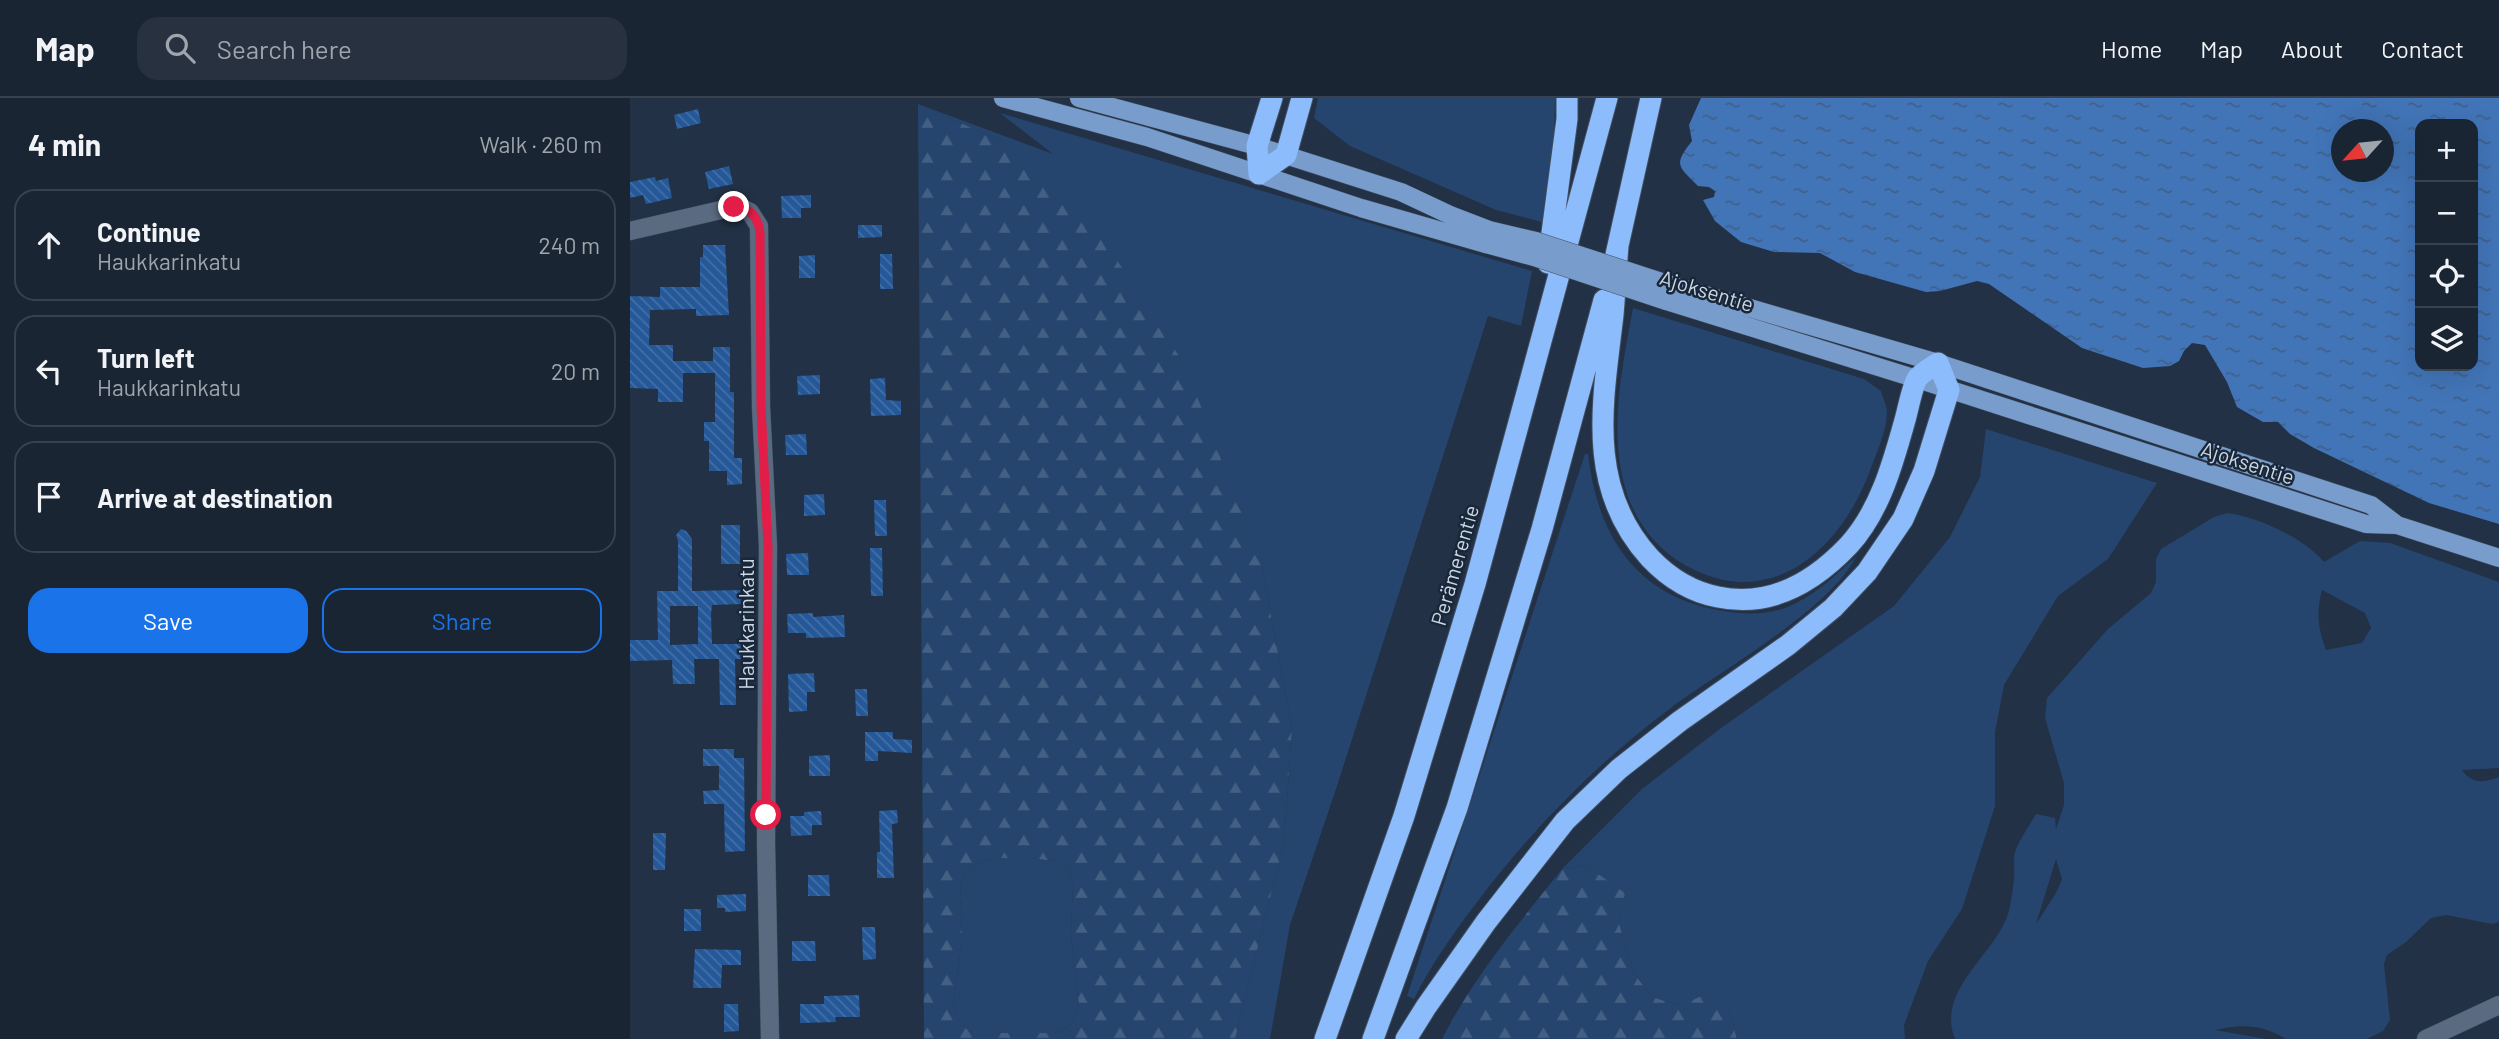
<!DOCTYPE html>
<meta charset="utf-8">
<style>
body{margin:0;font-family:Barlow,sans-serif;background:#273140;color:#f1f3f6}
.controls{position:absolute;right:21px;top:21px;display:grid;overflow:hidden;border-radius:14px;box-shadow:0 7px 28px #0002}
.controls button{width:63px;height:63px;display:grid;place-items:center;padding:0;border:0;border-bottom:2px solid #38424f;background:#1a2534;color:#f1f3f6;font:35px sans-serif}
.compass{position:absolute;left:1701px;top:21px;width:63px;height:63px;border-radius:50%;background:#1a2534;box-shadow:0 7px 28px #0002;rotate:243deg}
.stop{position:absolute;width:21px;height:21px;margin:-16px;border:5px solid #e11d48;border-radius:50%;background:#fff}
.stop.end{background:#e11d48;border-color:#fff;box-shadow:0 2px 7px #0008}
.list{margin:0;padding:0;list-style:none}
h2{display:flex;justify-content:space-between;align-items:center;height:91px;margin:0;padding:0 28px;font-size:30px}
h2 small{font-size:23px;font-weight:400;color:#9fa5ac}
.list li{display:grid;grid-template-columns:46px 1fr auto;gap:21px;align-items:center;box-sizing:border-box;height:112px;margin:0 14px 14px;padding:0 14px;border:2px solid #38424f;border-radius:21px}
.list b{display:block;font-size:26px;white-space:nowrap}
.list p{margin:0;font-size:23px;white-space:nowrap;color:#9fa5ac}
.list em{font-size:23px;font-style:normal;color:#9fa5ac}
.actions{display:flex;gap:14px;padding:21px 28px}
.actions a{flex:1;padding:16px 0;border:2px solid #1a73e8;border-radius:21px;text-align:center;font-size:24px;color:#1a73e8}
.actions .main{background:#1a73e8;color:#fff}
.icon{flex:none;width:38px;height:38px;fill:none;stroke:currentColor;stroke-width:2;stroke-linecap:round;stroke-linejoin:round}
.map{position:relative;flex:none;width:1869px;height:941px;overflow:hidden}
header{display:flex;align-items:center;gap:42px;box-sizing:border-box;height:98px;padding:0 35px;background:#1a2534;border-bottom:2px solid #38424f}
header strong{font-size:33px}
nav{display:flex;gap:38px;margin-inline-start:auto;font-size:24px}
.search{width:490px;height:63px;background:#273140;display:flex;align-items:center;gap:18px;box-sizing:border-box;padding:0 24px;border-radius:21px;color:#9fa5ac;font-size:26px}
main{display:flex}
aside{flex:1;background:#1a2534}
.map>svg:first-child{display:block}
</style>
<header>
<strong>Map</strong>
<div class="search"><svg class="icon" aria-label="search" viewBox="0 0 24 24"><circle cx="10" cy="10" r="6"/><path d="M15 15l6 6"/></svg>Search here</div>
<nav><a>Home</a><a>Map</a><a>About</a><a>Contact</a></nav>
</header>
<main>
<aside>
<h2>4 min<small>Walk · 260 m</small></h2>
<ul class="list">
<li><svg class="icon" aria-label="ahead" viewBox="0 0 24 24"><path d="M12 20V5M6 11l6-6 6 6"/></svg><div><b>Continue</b><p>Haukkarinkatu</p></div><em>240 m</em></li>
<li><svg class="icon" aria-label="left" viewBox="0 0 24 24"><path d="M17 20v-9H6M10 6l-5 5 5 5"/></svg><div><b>Turn left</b><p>Haukkarinkatu</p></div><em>20 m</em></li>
<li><svg class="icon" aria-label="arrive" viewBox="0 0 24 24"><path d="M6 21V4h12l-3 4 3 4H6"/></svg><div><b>Arrive at destination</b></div></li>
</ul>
<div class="actions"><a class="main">Save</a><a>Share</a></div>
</aside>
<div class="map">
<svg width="1869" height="941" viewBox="0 0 1869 941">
<defs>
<pattern id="forest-firs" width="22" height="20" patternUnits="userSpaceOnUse" patternTransform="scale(1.75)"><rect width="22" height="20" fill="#25456e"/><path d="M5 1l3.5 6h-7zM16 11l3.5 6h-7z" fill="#435f83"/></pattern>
<pattern id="water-ripples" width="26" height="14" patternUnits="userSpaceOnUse" patternTransform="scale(1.75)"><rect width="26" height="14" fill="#4275b8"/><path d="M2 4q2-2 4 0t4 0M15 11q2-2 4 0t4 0" fill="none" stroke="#40608a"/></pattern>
<pattern id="building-back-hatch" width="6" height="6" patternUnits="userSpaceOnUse" patternTransform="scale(1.75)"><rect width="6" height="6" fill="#255898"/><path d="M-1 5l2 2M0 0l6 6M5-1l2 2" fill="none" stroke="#436fa6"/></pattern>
</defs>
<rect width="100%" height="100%" fill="#223145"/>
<path fill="#25456e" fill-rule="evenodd" d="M688 0H925L924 34 912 124 866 112 720 48 684 20Z
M288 6 423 56 370 15 902 173 891 228 858 218 707 688 660 827 640 941H605L654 744 662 631 632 469 371 43Z
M1003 210 1234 281 1251 293C1253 300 1257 308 1257 314 1257 333 1247 353 1241 370 1212 451 1141 516 1055 467 1028 452 1009 428 998 399 977 339 992 270 1003 210Z
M1356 331 1527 385 1478 461 1428 498 1374 587 1365 634V708L1332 811 1298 863 1274 927 1275 941H1107L1099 913 1051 908 1022 899 1003 874 989 825 994 795 957 768 933 770 1012 691 1091 630 1264 508 1320 439 1350 379Z
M955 356H958C967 435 1004 497 1088 512 1114 517 1142 518 1166 505 1189 494 1207 475 1226 459 1199 512 1092 572 1042 609 972 661 911 722 857 791 830 826 804 861 784 901L777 898Z
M1597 415C1626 418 1676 441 1694 464L1730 443 1760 445 1869 484V670L1832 672C1842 686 1853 685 1869 679V824L1862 826 1816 817 1801 820 1776 844 1757 857 1754 866 1760 922 1753 933 1737 941H1656C1631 926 1612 926 1585 932L1636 941H1325C1305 891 1367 856 1379 813 1381 803 1383 791 1384 781 1385 772 1383 762 1385 754 1390 741 1399 728 1406 716L1425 720 1426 731 1434 707V685L1415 620 1417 600 1478 531 1521 495 1526 484V461L1531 451 1584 419ZM1692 492 1735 515 1741 530 1732 545 1696 552C1688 530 1686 515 1692 492ZM1426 761 1432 781 1426 795 1406 826Z
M367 760H398L426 763 438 771 443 786 441 837 449 907 440 928 425 935H343L331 927 323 909 332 842 330 785 338 771 351 764Z"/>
<path fill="url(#forest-firs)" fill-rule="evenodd" d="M288 6 371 43 474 142 556 269 632 469 662 631 654 744 605 941H294ZM367 760H398L426 763 438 771 443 786 441 837 449 907 440 928 425 935H343L331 927 323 909 332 842 330 785 338 771 351 764Z
M957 768 995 795 989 825 1003 874 1022 899 1051 908 1081 893 1099 913 1107 941H812C844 878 889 825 933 770Z"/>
<path fill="url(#water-ripples)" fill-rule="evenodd" d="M1071 0H1869V426L1799 405 1684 350 1660 336 1648 324H1633L1607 309 1597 284 1575 247 1562 245 1554 253 1549 263 1540 268 1513 270 1452 250 1359 186 1347 183 1310 193 1296 194 1225 174 1190 155 1144 154 1111 144 1085 123 1073 102 1084 99 1085 93 1079 89 1068 88C1048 68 1043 67 1062 43L1059 27ZM1790 26H1843V268H1790ZM1712 32H1754V74H1712Z"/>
<path fill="url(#building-back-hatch)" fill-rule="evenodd" d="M68 11 71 25 47 31 44 17Z
M99 68 103 86 79 91 75 74Z
M25 79 26 83 38 80 42 100 16 106 13 97 0 100V84Z
M181 97V110H171V120H152L151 98Z
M228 127H252V139L228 140Z
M73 147H95L99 217 66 218V211L20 212 19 247H43V263H83V249H100V294H104V360H112V386L97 387V373H79V343H74V324H85V275H53V304H28V291L0 290V198L30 199V189H70V159H73Z
M250 156H262L263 191H250Z
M185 157V180H169V158Z
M190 277V296L168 297 167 278Z
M255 280 256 302 271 303V317L241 318 240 281Z
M176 336 177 357H156L155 337Z
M194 396 195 417 174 418V397Z
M244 402H256L257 438H245Z
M91 427H110V466H91Z
M51 431 56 433 62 441V493L110 492 111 506 82 507 81 516 82 546H111V561H105L106 607H90L89 561H64L65 586H43L42 562 0 563V542H28L27 493H48V443L46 437ZM40 508H68V546L40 547Z
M240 450H252L253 498H241Z
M178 455 179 477H157L156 456Z
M183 515V519L214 517 215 539 176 540V535H158L157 516Z
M184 575 185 594H177V613L159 614 158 576Z
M225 591H237L238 618H226Z
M235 634H263V641L282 642V655L248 653V663H235Z
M73 651H104V660H114L115 753 95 754 94 706H74L73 693 89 692V668H73Z
M200 657V678H179V658Z
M267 712 268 725 262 726 264 780H247V754H250L249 713Z
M191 713 192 727H182V737L161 738 160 718H174V714Z
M23 735H36L35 772H23Z
M178 777H199L200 798H178Z
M116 796V813L95 814V810H87V797Z
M54 811H71V833H54Z
M232 829H245L246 861 233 862Z
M162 843H185L186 863H162Z
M65 851 111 852V867H92L91 890H63Z
M229 897 230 919H205L206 924 170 925V906H194V898Z
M94 906H108L109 933 94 934Z"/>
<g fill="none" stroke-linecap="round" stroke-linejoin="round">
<g stroke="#414e5f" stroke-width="19">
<path id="minor" d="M0 133 108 108 120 114 129 128 131 309 138 448 136 745 140 941
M1796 941 1869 907"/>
</g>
<g stroke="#414e5f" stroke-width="19">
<path id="major" d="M373 0 517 39 731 110 856 146
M449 0 627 48 771 94 820 117 859 132
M1041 187 1308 265 1741 407 1767 427
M1036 203 1287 281 1736 426 1767 427 1869 460"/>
</g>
<g stroke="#414e5f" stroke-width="23">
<path id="highway" d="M629 76 656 57 672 0
M629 76 627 48 642 0
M985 161 1021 0
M918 165 937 21V0
M695 941 774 718 845 486 977 0
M743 941 827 710 912 431 974 202
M776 941 796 909 856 824 935 723 989 671 1050 623 1158 547 1203 510 1237 474 1273 421 1294 373 1319 292 1308 265C1302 269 1291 275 1287 281 1282 289 1278 312 1275 322 1263 365 1250 413 1219 447 1184 484 1140 510 1088 499 1062 494 1038 479 1020 460 955 389 973 303 983 217 985 194 986 171 988 148"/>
</g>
<use href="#minor" stroke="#5a6b81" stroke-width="18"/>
<use href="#major" stroke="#789ccb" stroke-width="18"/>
<use href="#highway" stroke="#8cbcfc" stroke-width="21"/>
<g stroke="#414e5f" stroke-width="19" stroke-linecap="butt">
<path id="major-bridge" d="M859 132 906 143 1041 187
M856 146 904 159 1036 203"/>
</g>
<use href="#major-bridge" stroke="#789ccb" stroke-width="18"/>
</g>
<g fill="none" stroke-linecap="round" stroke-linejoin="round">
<path stroke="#e11d48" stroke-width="9" d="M104 109C119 108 128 119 130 134L131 309 138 448 136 717"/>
</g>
<g text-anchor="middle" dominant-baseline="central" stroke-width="5" stroke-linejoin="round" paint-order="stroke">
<g font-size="21" fill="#cdd7e4" stroke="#19273a">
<text transform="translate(1077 192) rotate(17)">Ajoksentie</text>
<text transform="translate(1618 364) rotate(18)">Ajoksentie</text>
<text transform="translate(824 467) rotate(-74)">Perämerentie</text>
<text transform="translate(115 526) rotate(-90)">Haukkarinkatu</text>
</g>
</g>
</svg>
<div class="controls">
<button>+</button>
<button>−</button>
<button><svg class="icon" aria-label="locate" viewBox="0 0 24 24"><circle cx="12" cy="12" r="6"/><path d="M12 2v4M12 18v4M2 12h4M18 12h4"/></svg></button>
<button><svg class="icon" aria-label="layers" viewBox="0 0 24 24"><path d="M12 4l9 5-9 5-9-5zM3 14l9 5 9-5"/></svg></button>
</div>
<svg class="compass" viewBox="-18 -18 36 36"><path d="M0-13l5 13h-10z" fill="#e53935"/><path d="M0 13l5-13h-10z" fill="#9fa5ac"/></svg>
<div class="stop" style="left:136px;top:717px"></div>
<div class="stop end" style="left:104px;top:109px"></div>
</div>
</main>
